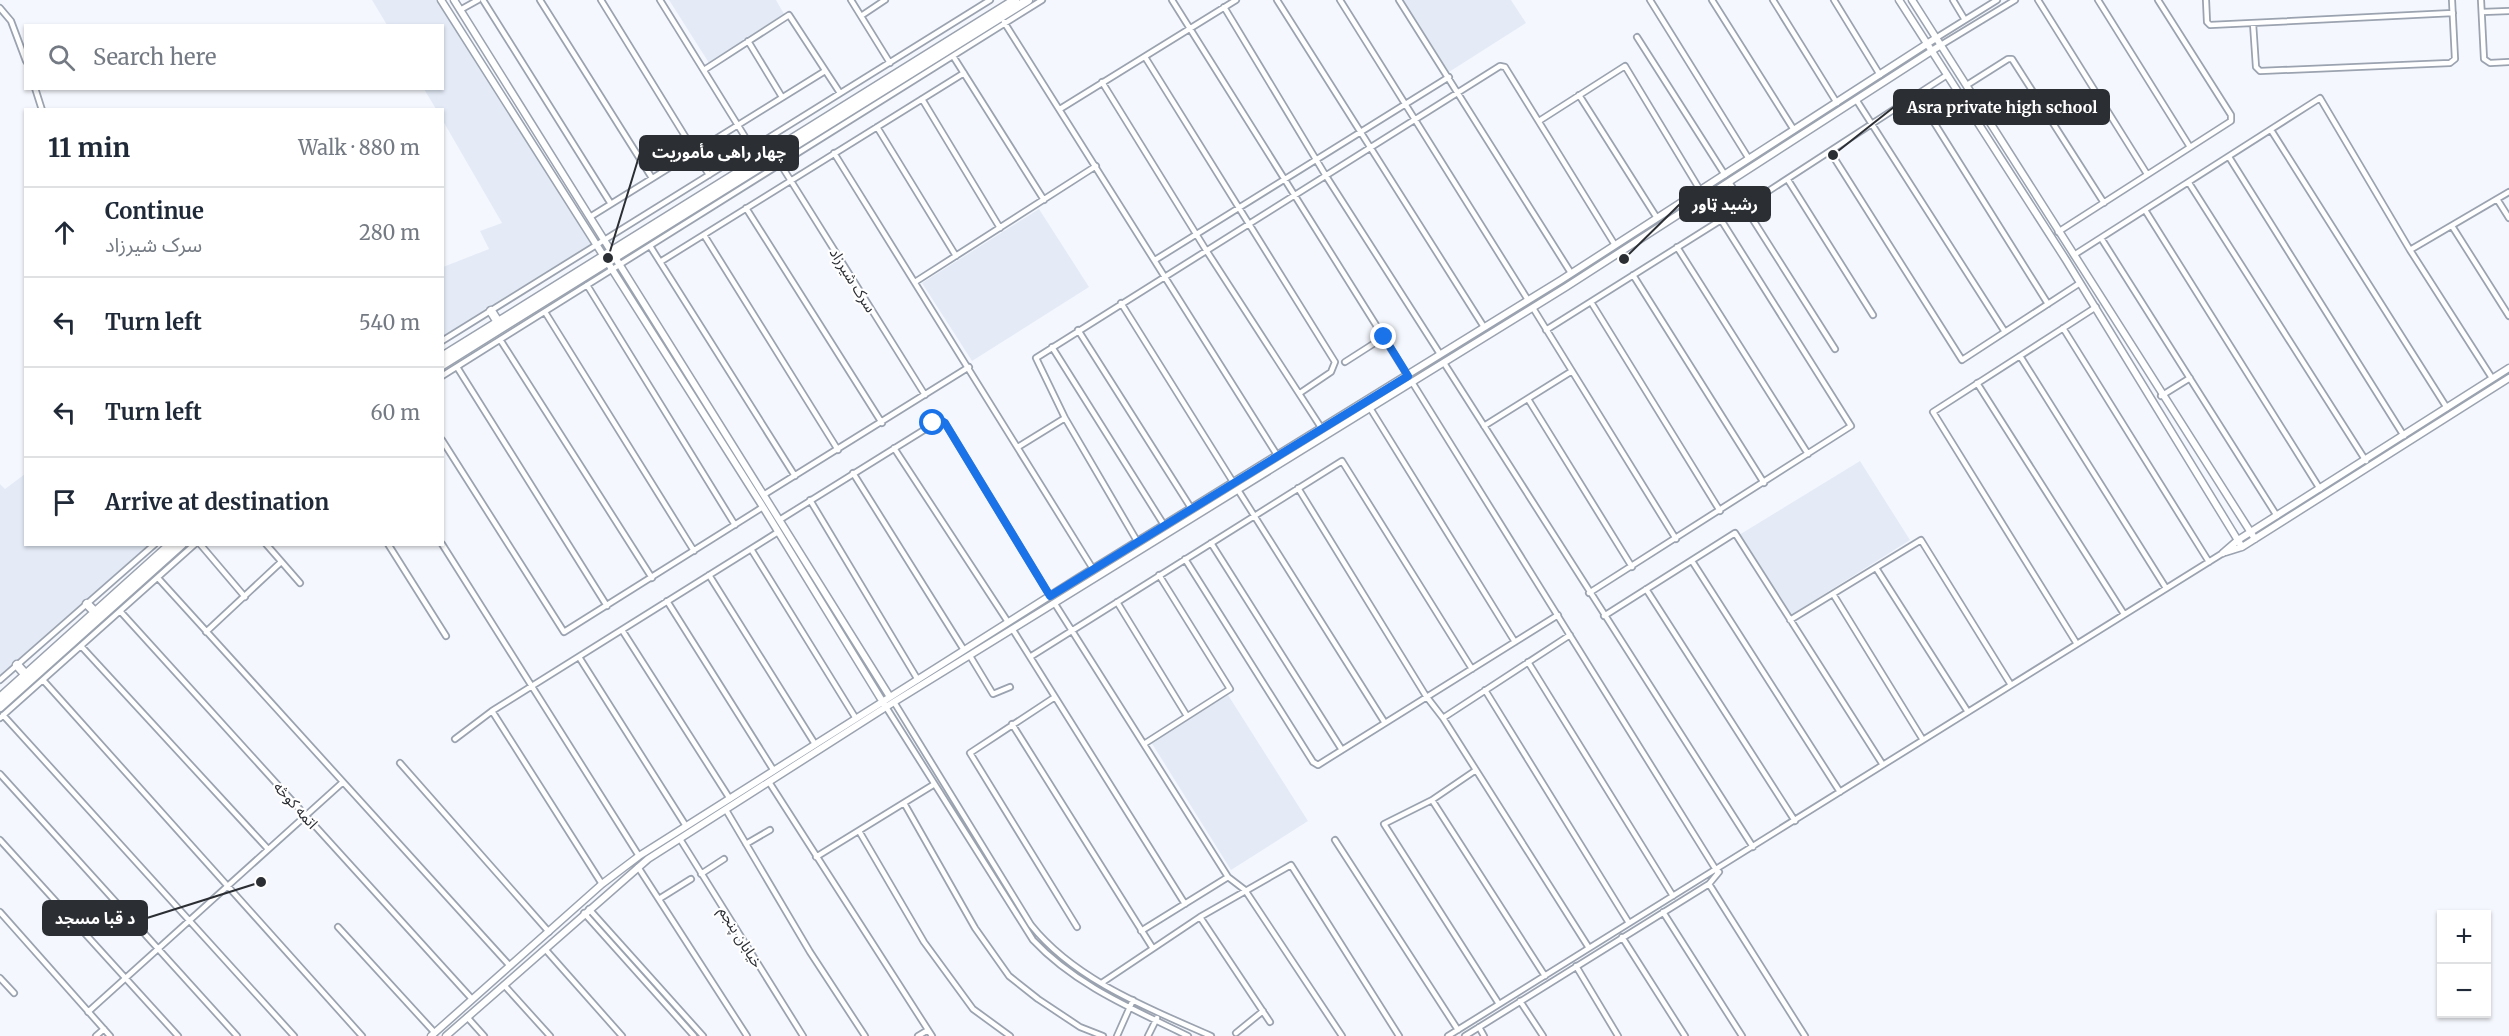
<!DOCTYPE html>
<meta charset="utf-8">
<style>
body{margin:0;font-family:Merriweather,"Noto Sans Arabic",serif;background:#f6f6f7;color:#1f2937}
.controls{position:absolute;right:18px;bottom:18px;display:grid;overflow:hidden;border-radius:0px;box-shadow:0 2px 4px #0004}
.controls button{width:54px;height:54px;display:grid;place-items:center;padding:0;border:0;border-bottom:2px solid #e0e1e3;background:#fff;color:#1f2937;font:30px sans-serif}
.stop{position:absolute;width:18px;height:18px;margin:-14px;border:4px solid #1a73e8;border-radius:50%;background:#fff}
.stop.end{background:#1a73e8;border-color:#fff;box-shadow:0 2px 6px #0008}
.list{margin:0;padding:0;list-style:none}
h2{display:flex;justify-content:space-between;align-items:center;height:78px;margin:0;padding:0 24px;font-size:26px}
h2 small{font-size:20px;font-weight:400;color:#747a83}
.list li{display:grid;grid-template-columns:39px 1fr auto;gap:18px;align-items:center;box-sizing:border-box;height:90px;padding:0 24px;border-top:2px solid #e0e1e3}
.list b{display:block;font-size:22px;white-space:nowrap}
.list p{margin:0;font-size:20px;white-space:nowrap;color:#747a83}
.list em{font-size:20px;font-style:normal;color:#747a83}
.icon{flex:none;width:33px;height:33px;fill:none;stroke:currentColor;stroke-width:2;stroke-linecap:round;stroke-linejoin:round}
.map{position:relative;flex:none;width:2509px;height:1036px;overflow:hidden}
.search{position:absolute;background:#fff;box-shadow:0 2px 4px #0004;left:24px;top:24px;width:420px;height:66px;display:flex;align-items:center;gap:15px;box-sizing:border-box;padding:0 21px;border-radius:0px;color:#747a83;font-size:22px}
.panel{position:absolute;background:#fff;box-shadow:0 2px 4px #0004;left:24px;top:108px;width:420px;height:438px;border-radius:0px}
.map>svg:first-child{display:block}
</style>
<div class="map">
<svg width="2509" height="1036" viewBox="0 0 2509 1036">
<rect width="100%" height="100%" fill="#f4f7fd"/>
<path fill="#e4ebf7" d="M372 0H441L597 245 443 341V267L489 249 480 231 502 223 443 121 442 110 436 109 424 89 442 88V26L387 25Z
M669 0H776L784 14 709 63Z
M1403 0H1511L1526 23 1449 72Z
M1039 209 1089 287 972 361 922 283Z
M1860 461 1910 540 1791 615 1739 535Z
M25 474 26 544 155 545 0 680V484L5 489Z
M1228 695 1308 821 1231 870 1151 742Z"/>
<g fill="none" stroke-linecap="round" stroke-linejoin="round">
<g stroke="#9ba3b0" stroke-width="8">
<path id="street" d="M483 0 611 204
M540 0 652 178
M601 0 709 175
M660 0 752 148
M851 0 890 63
M1172 0 1408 376
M1277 0 1484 327
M1340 0 1528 300
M1399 0 1571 273
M1650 0 1749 159
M1712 0 1794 130
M1773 0 1837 103
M1834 0 1880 75
M1953 0 1965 20
M2038 0 2147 174
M2098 0 2190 147
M2206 0 2207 22 2210 25 2453 13
M2481 0 2484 59 2490 63 2509 62
M1224 7 1326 176 1440 354
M0 8 11 21 26 61
M460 10 478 0
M2482 12 2509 11
M861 16 885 0
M1004 22 1277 455
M2253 23 2256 67 2260 71 2450 63 2455 59 2452 0
M1637 37 1725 175
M1936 38 1997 0
M748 41 782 97
M1941 45 2015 0
M953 56 1044 200
M1145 57 1335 362 1331 372 1300 393
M704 70 789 15 840 93
M1102 82 1206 250 1322 429
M1967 85 2008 59H2012L2104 203
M35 88 42 110
M1579 95 1657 218
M1918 97 2048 304
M922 99 1000 228
M1857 101 2005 332
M1060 109 1236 0
M1539 121 1625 66 1700 190
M877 127 956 256
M2271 130 2447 408
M834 153 1093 569
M1831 153 1962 360 2080 283
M2229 157 2404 436
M781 165 925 395
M1788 180 1873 315
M1729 182 1835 349
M2189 183 2366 461
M2497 199 2509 218
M1744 207 1947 75
M746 208 882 423
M2145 210 2320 489
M590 217 825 71
M2452 226 2509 316
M2058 232 2231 121V115L2158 0
M704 235 838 450
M2101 238 2277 516
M650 246 795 476
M1677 247 1808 454
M2410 250 2509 192
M2074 255 2320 98 2410 250 2492 378
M1155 260 1449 77
M660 262 964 73
M1633 275 1764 483
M915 282 1096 166
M587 285 735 525
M1591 302 1720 511
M1121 303 1233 482
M1533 308 1676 539
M545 312 694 551
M2063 328 2209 562
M1078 330 1191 508
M1546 330 1721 220
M442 341 990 0
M501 341 652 578
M1052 347 1164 525
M2020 356 2166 588
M1345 362 1384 337
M1444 363 1753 847
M457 367 607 606
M442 376 1042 0
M1412 382 1718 873
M1977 383 2124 614
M2161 396 2190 378
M1528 399 1632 567
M1370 408 1515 642
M1484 426 1572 371
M442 440 564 632 763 507
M1018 447 1065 418
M894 448 1008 622
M853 473 964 650
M1298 488 1426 696 1443 718 1589 948
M1238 490 1385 723
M765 494 969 367
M810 500 918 680
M781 519 940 420 945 423 1050 596
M778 532 751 549 855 717
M1137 541 1065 418 1036 358 1500 66 1505 67 1615 245
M1211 543 1342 750
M200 544 245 597
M266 544 300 583
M388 544 446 636
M442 544 639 856
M1185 559 1313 762 1318 765 1558 615
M1692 561 1840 792
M1876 568 1968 712
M709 575 815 744
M158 578 510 966
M1646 589 1795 821
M1589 593 1851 426 1706 196
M1833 594 1923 740
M667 601 774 771
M1117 602 1187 716
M1055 604 1228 877 1245 890 1342 1036
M120 611 472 999
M1604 616 1735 533 1883 765
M1790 620 1921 540 2011 685
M622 630 730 799
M1013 630 1185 904
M206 632 281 562
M2077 644 1933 412 2096 307
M81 646 268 849
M970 656 993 694 1010 687
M579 657 686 826
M1030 657 1342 461 1472 669
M1528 662 1673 896
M0 680 155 544
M43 680 362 1036
M1485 690 1629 923
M1055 697 970 753 1077 927
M894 702 1031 925C1075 980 1148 1008 1211 1036
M886 707 1033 940C1075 985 1133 1009 1188 1036
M492 711 602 884
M3 715 294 1036
M0 718 195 544
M1443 718 1570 635
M1012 724 1152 947
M455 739 492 711 751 549
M1144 744 1230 689 1159 575
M400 763 549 932
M1476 770 1432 800 1384 824 1499 1004
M0 774 237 1036
M769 782 932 1036
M1432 800 1545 976
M904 803 975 928 1009 976 1038 999 1080 1027 1103 1036
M726 810 810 952 865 1036
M859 831 924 942 973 1009 1010 1036
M680 839 803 1036
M0 840 178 1036
M1335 840 1458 1030
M746 844 770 830
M816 857 933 785
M638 867 747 1036
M701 874 724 859
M1709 884 1805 1036
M659 899 691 879
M589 909 703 1036
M0 912 110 1036
M1663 912 1742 1036
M584 913 694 1036
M1200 917 1270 1022
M338 927 435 1033
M1141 931 1228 877
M1622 937 1685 1036
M545 949 622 1036
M1576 966 1618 1036
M0 978 14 993
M1103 982 1200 917 1291 865 1399 1036
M504 985 550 1036
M1520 1001 1543 1036
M88 1012 343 782
M467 1017 484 1036
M1479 1027 1484 1036
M1236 1033 1263 1011
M96 1036 104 1029
M918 1036 928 1030
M1117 1036 1133 1000
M1148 1036 1157 1018
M1448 1036 2223 553
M1465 1036 1709 884 1719 872"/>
</g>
<g stroke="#9ba3b0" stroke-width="9">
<path id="secondary" d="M441 0 763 507 884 704
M454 0 890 697
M1899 0 2066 260 2242 547
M1912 0 2255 539
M2226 552 2242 547 2509 378
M2223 553 2238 540 2509 368
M431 1036 602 884 639 856 1078 578 1561 280 1936 38
M446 1036 648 859 886 707 1566 287 1941 45"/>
</g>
<g stroke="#9ba3b0" stroke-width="11">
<path id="highway" d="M491 311 498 322
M442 357 1015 0
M442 365 1028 0
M87 604 96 613
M17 665 26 675
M0 698 171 544
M0 707 182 544"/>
</g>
<use href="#street" stroke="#fff" stroke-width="4.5"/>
<use href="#secondary" stroke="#fff" stroke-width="6"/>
<use href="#highway" stroke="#fff" stroke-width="8"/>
</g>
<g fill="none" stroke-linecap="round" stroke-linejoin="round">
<path stroke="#1a73e8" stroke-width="8" d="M933 423 940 420 945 423 1050 596 1408 376 1384 337"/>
</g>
<g text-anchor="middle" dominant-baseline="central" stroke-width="4.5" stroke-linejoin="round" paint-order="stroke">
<g font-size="15" fill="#2b2e33" stroke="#fff">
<text transform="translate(853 280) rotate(58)">سرک شیرزاد</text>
<text transform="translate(296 805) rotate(48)">اتمه کوڅه</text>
<text transform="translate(741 937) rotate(58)">خیابان پنجم</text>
</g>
</g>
<path fill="none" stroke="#2b2e33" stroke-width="2" d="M1833 155L1894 107M608 258L640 153M1624 259L1680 204M261 882L147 918"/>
<g fill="#2b2e33" stroke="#fff" stroke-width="2">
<circle cx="1833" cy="155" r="6"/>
<circle cx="608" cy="258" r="6"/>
<circle cx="1624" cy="259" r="6"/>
<circle cx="261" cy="882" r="6"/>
</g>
<g fill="#2b2e33" stroke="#2b2e33" stroke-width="2">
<rect x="1894" y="90" width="215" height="34" rx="6"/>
<rect x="640" y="136" width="158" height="34" rx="6"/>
<rect x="1680" y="187" width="90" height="34" rx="6"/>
<rect x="43" y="901" width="104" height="34" rx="6"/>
</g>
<g font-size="16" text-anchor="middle" font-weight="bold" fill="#fff">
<text x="2002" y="113">Asra private high school</text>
<text x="719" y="158">چهار راهی مأموریت</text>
<text x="1725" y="210">رشید ټاور</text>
<text x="95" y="924">د قبا مسجد</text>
</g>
</svg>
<div class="controls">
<button>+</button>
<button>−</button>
</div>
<div class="stop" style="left:933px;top:423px"></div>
<div class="stop end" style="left:1384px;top:337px"></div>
<div class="search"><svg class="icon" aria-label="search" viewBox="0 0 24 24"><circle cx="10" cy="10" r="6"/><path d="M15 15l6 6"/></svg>Search here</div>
<section class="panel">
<h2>11 min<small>Walk · 880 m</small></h2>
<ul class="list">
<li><svg class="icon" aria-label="ahead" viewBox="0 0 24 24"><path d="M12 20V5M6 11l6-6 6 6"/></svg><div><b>Continue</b><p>سرک شیرزاد</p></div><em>280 m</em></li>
<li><svg class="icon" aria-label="left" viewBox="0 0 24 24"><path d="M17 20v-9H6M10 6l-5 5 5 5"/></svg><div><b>Turn left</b></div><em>540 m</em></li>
<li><svg class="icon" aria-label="left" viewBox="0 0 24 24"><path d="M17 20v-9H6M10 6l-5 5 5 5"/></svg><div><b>Turn left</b></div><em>60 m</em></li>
<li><svg class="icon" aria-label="arrive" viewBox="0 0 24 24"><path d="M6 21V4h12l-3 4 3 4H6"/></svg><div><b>Arrive at destination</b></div></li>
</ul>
</section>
</div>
